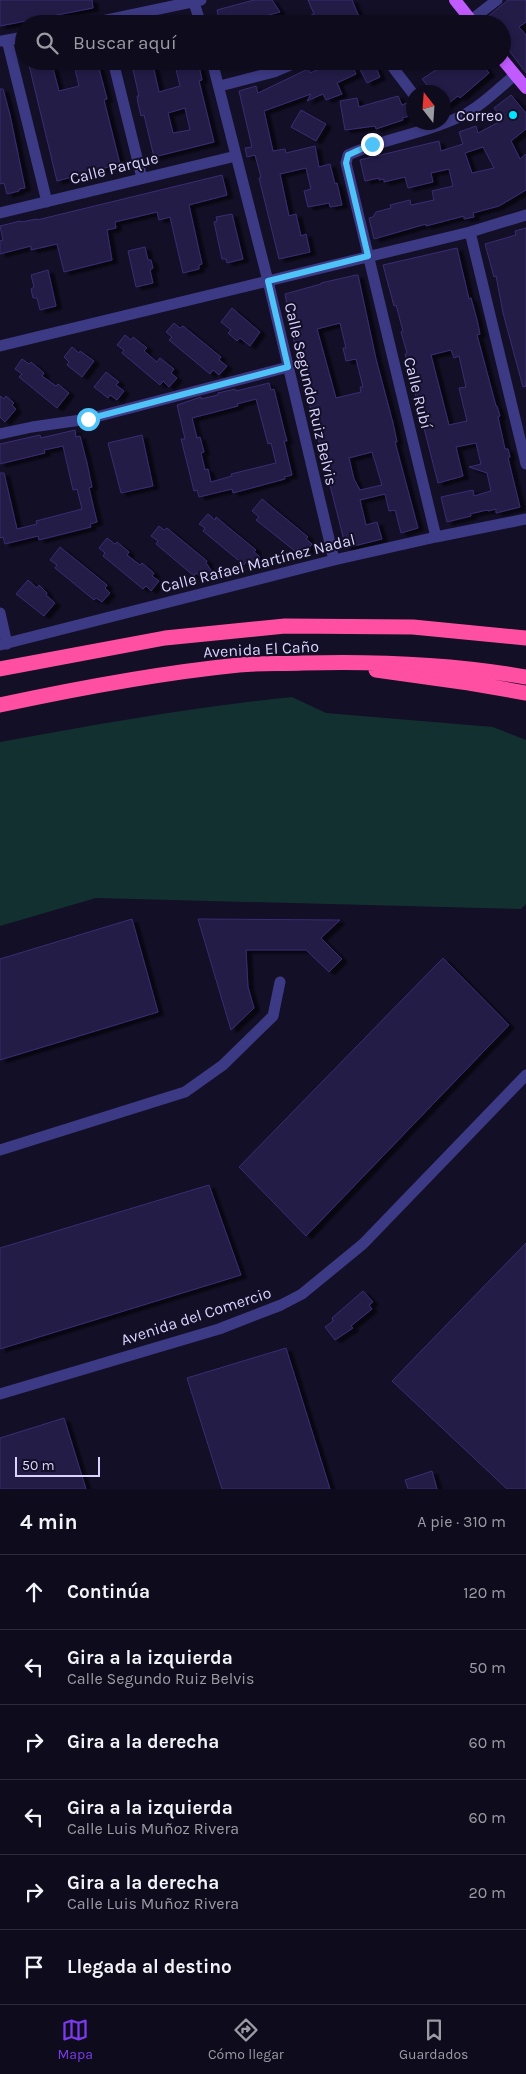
<!DOCTYPE html>
<html lang="es">
<meta charset="utf-8">
<style>
body{margin:0;font-family:Karla,sans-serif;background:#1c1929;color:#f1f3f6}
.compass{position:absolute;left:406px;top:85px;width:45px;height:45px;border-radius:50%;background:#0e0b1c;box-shadow:0 2px 8px #0003;rotate:343deg}
.scale{position:absolute;left:15px;bottom:12px;width:85px;box-sizing:border-box;padding-left:5px;border:2px solid #d9d4ff;border-top:0;font-size:14px;line-height:18px;white-space:nowrap;color:#d9d4ff;-webkit-text-stroke:4px #130f26;paint-order:stroke}
.stop{position:absolute;width:15px;height:15px;margin:-11px;border:4px solid #4fc3f7;border-radius:50%;background:#fff}
.stop.end{background:#4fc3f7;border-color:#fff;box-shadow:0 1px 5px #0008}
.list{margin:0;padding:0;list-style:none}
h2{display:flex;justify-content:space-between;align-items:center;height:65px;margin:0;padding:0 20px;font-size:21px}
h2 small{font-size:16px;font-weight:400;color:#9b9ba3}
.list li{display:grid;grid-template-columns:32px 1fr auto;gap:15px;align-items:center;box-sizing:border-box;height:75px;padding:0 20px;border-top:1px solid #2e2b3b}
.list b{display:block;font-size:19px;white-space:nowrap}
.list p{margin:0;font-size:16px;white-space:nowrap;color:#9b9ba3}
.list em{font-size:16px;font-style:normal;color:#9b9ba3}
.icon{flex:none;width:28px;height:28px;fill:none;stroke:currentColor;stroke-width:2;stroke-linecap:round;stroke-linejoin:round}
.map{position:relative;flex:none;width:526px;height:1489px;overflow:hidden}
.search{position:absolute;background:#0e0b1c;box-shadow:0 2px 8px #0003;left:15px;right:15px;top:15px;height:55px;display:flex;align-items:center;gap:12px;box-sizing:border-box;padding:0 18px;border-radius:28px;color:#9b9ba3;font-size:19px}
.sheet{height:515px;background:#0e0b1c}
nav{display:flex;justify-content:space-around;align-items:center;box-sizing:border-box;height:70px;border-top:1px solid #2e2b3b;background:#0e0b1c;font-size:14px;color:#9b9ba3}
nav a{display:grid;justify-items:center;gap:2px}
nav .on{color:#7c3aed}
.map>svg:first-child{display:block}
</style>
<div class="map">
<svg width="526" height="1489" viewBox="0 0 526 1489">
<defs>
<filter id="shadow"><feDropShadow dx="5.5" dy="3" stdDeviation="1" flood-color="#0009"/></filter>
</defs>
<rect width="100%" height="100%" fill="#130f26"/>
<path fill="#12302f" d="M292 697 326 713 493 727 526 740V904L521 909 96 898 0 926V742C97 724 194 707 292 697Z"/>
<path fill="#241b47" stroke="#3b2d73" fill-rule="evenodd" filter="url(#shadow)" d="M0 0H92L93 8 0 26Z
M254 0H272L280 12 235 24H220L217 10Z
M308 0H352L362 24H292L314 14Z
M508 0H526V22L519 27 526 35V73L502 41V24H488L485 19Z
M28 61H51L59 91 79 86 73 61H97L107 99 104 100 120 164 57 181Z
M131 61H152L159 92 180 86 174 61H198L202 80 199 81 214 142 154 157 144 115 141 116 138 103 137 96H139ZM185 108 190 130 173 133 168 113Z
M331 61H350L356 74 337 83 342 94 326 100 323 94 307 101 311 94 264 111 273 151 285 149 286 153 315 146 319 167 330 164 335 184 337 183 342 205 330 207 329 203 308 207 304 191 311 189 306 168 280 174 289 216 296 214 301 236 306 234 310 252 279 259 259 178 261 177 255 155 247 157 245 148 252 147 239 91 256 86 258 93 308 69 310 73 332 64Z
M366 61H373L380 77 367 83 358 65Z
M450 61H480L489 73 460 98 458 96 444 107V92H433L422 79Z
M0 89H3L10 115 25 188 19 189V191L7 194 4 183 0 184Z
M511 95 526 113V129L511 141 520 159 526 154V190L499 206 473 213 474 217 464 219V216L426 226V224L374 239 369 218 373 217 376 212 391 208 390 205 410 200 411 205 434 200 432 191 453 186 449 169 431 173 433 182 408 188 405 177 384 182V179L379 180V178L365 181 360 160 439 141 441 151 463 144 459 132 476 126 478 133 503 120 494 108ZM483 147 494 168 472 173 465 153Z
M398 96 402 105 407 103 410 116 402 118 403 120 376 129 375 126 345 130 340 101 357 98 359 107Z
M301 110 326 124 316 141 291 127Z
M222 175 227 195 189 205 202 264 199 265V269L183 273 170 217 159 220 157 212 115 222 116 228 107 230 112 260 64 272 57 244 31 250V246L0 254V241L3 240 0 226 20 221 21 222 37 219V220Z
M232 214 243 259 227 263 226 259H222L214 222 217 221 216 217Z
M526 228V386L523 387 503 313 496 276 494 277 485 244 516 235 515 231Z
M145 247 148 260H151L153 268 150 270 153 283 136 287 128 251Z
M457 248 469 299 471 298 477 320 480 334 477 335 496 406H497L500 416 498 417 505 449H508L510 457 508 458 520 507 496 513V509L488 511 487 510 470 514 471 516 447 522 441 497 473 490 474 496 491 491 487 473 469 467 481 464 476 443 456 447 463 476 438 483 405 354 407 353 401 332 403 331 396 305 394 306 383 265ZM451 350 454 358 459 356 466 387 459 388 467 421 449 425 431 355Z
M48 270 56 306 40 310 37 298H33L31 289 34 287 31 275Z
M356 275H358L376 359 393 423 397 442H395L418 528 401 533 395 510 389 511 385 494 360 500 366 525 377 522 382 539 346 548 309 403 311 402 306 381 300 353 297 354 293 337 285 294 321 284V283ZM340 323 346 348H343L346 361 356 359 363 387H360L361 392 336 398 317 329ZM372 452 382 485 360 490 354 479 349 458Z
M232 308 260 332 250 346 240 338 237 341 228 333 231 330 221 322Z
M174 323 180 328 183 326 221 357 219 360 227 366 219 375 213 370 210 374 169 340 172 337 166 332Z
M125 335 131 340 133 337 147 348 144 351 157 362 160 358 174 369 171 373 177 378 169 387 163 381 160 385 122 353 124 350 117 345Z
M72 347 79 353 80 351 94 361 82 377 67 365 69 362 64 357Z
M22 359 29 364 31 362 44 373 42 376 56 386 58 384 69 393 57 408 19 377 22 374 15 369Z
M106 372 119 382 116 385 124 391 117 400 110 395 108 398 94 387Z
M269 383 271 390 274 389 284 430 287 441H284L292 475 284 477 285 479 233 493 232 489 199 497 197 490 194 491 181 439H185L177 405 201 397V399L218 395V393L235 389 236 391ZM256 399 268 444 271 443 276 463 231 474 232 476 211 482 208 469 205 470 201 453 204 452 200 437 197 438 192 418 238 406 237 404Z
M0 396 4 399 6 396 14 403 12 405 16 409 5 422 0 417Z
M75 430 76 437 80 436 87 463 92 487 89 488 97 522 90 524 91 527 39 540 38 536 5 544 3 537 0 538V473H4L17 529 37 524 36 521 82 509 77 489 73 490 63 446 44 450 45 453 0 464V444L40 435 41 438Z
M142 435 153 486 121 493 108 443Z
M262 499 308 537 306 539 312 544 304 554 298 548 295 551 256 520 259 517 252 511Z
M208 514 215 520 216 517 256 550 254 552 260 557 252 566 247 561 244 565 203 531 205 528 199 524Z
M159 526 164 530 167 528 207 561 206 563 211 570 204 579 196 573 194 576 156 544 158 541 151 536Z
M107 538 115 544 117 542 129 552 127 555 140 565 142 563 154 573 152 576 159 581 151 591 146 586 143 589 103 556 105 553 99 548Z
M60 547 107 585 105 588 110 593 102 602 96 598 94 600 55 568 57 565 50 560Z
M28 580 37 588 39 585 47 593 46 595 55 603 44 616 16 594Z
M132 919 158 1012 0 1060V959Z
M198 919 340 920 321 938 342 959 329 972 306 950H246L248 987 254 1008 231 1030Z
M443 958 509 1025 306 1236 239 1167Z
M209 1185 241 1275 0 1349V1248Z
M526 1243V1489H507L392 1381Z
M363 1291 373 1302 369 1305 372 1309 351 1326 353 1328 335 1340 325 1327 333 1321 332 1318Z
M286 1348 330 1489H222L187 1378Z
M64 1418 86 1489H0V1438Z
M432 1471 437 1489H408L405 1480Z"/>
<g fill="none" stroke-linecap="round" stroke-linejoin="round">
<path stroke="#3d3a85" stroke-width="11" d="M193 0 201 24
M471 20 497 0
M88 24 201 0
M7 40 47 202
M2 41 24 37
M113 61 142 178
M212 61 268 281 334 560
M388 61 414 95
M220 86 274 72 300 61
M0 213 236 156
M470 232 526 464
M0 346 470 232 526 215
M0 434 32 427 88 419 288 367
M436 537 346 163 348 155C387 137 430 133 467 113 484 104 500 87 515 75
M0 613 7 644
M0 645 334 560 436 537 526 519
M0 1150 185 1092 223 1065 273 1016 280 982
M0 1394 219 1329 281 1305 302 1294 363 1244 526 1075"/>
<path stroke="#c25bff" stroke-width="12" d="M455 0 474 24
M502 59 526 88"/>
<path stroke="#ff4fa3" stroke-width="15" d="M0 669 165 638 285 626 413 627 526 638
M376 670 469 683 526 693
M0 705C79 688 159 673 239 665 260 663 282 664 303 663 378 661 452 664 526 677"/>
</g>
<g fill="none" stroke-linecap="round" stroke-linejoin="round">
<path stroke="#4fc3f7" stroke-width="6" d="M88 419 288 367 268 281 368 256 346 163 348 155 372 144"/>
</g>
<circle fill="#00e5ff" stroke="#130f26" stroke-width="2" cx="513" cy="115" r="5"/>
<g text-anchor="middle" dominant-baseline="central" stroke-width="4" stroke-linejoin="round" paint-order="stroke">
<g font-size="16" fill="#d9d4ff" stroke="#130f26" text-anchor="end">
<text x="503" y="115">Correo</text>
</g>
<g font-size="16" fill="#d9d4ff" stroke="#130f26">
<text transform="translate(114 168) rotate(-14)">Calle Parque</text>
<text transform="translate(418 393) rotate(76)">Calle Rubí</text>
<text transform="translate(311 394) rotate(77)">Calle Segundo Ruiz Belvis</text>
<text transform="translate(258 563) rotate(-14)">Calle Rafael Martínez Nadal</text>
<text transform="translate(261 649) rotate(-3)">Avenida El Caño</text>
<text transform="translate(196 1316) rotate(-18)">Avenida del Comercio</text>
</g>
</g>
</svg>
<svg class="compass" viewBox="-18 -18 36 36"><path d="M0-13l5 13h-10z" fill="#e53935"/><path d="M0 13l5-13h-10z" fill="#9b9ba3"/></svg>
<div class="scale">50 m</div>
<div class="stop" style="left:88px;top:419px"></div>
<div class="stop end" style="left:372px;top:144px"></div>
<div class="search"><svg class="icon" aria-label="search" viewBox="0 0 24 24"><circle cx="10" cy="10" r="6"/><path d="M15 15l6 6"/></svg>Buscar aquí</div>
</div>
<section class="sheet">
<h2>4 min<small>A pie · 310 m</small></h2>
<ul class="list">
<li><svg class="icon" aria-label="ahead" viewBox="0 0 24 24"><path d="M12 20V5M6 11l6-6 6 6"/></svg><div><b>Continúa</b></div><em>120 m</em></li>
<li><svg class="icon" aria-label="left" viewBox="0 0 24 24"><path d="M17 20v-9H6M10 6l-5 5 5 5"/></svg><div><b>Gira a la izquierda</b><p>Calle Segundo Ruiz Belvis</p></div><em>50 m</em></li>
<li><svg class="icon" aria-label="right" viewBox="0 0 24 24"><path d="M7 20v-9h11M14 6l5 5-5 5"/></svg><div><b>Gira a la derecha</b></div><em>60 m</em></li>
<li><svg class="icon" aria-label="left" viewBox="0 0 24 24"><path d="M17 20v-9H6M10 6l-5 5 5 5"/></svg><div><b>Gira a la izquierda</b><p>Calle Luis Muñoz Rivera</p></div><em>60 m</em></li>
<li><svg class="icon" aria-label="right" viewBox="0 0 24 24"><path d="M7 20v-9h11M14 6l5 5-5 5"/></svg><div><b>Gira a la derecha</b><p>Calle Luis Muñoz Rivera</p></div><em>20 m</em></li>
<li><svg class="icon" aria-label="arrive" viewBox="0 0 24 24"><path d="M6 21V4h12l-3 4 3 4H6"/></svg><div><b>Llegada al destino</b></div></li>
</ul>
</section>
<nav>
<a class="on"><svg class="icon" aria-label="map" viewBox="0 0 24 24"><path d="M3 6l6-2 6 2 6-2v14l-6 2-6-2-6 2zM9 4v14M15 6v14"/></svg>Mapa</a>
<a><svg class="icon" aria-label="directions" viewBox="0 0 24 24"><path d="M12 3l9 9-9 9-9-9zM9 14v-3h6M13 9l2 2-2 2"/></svg>Cómo llegar</a>
<a><svg class="icon" aria-label="saved" viewBox="0 0 24 24"><path d="M7 4h10v16l-5-4-5 4z"/></svg>Guardados</a>
</nav>
